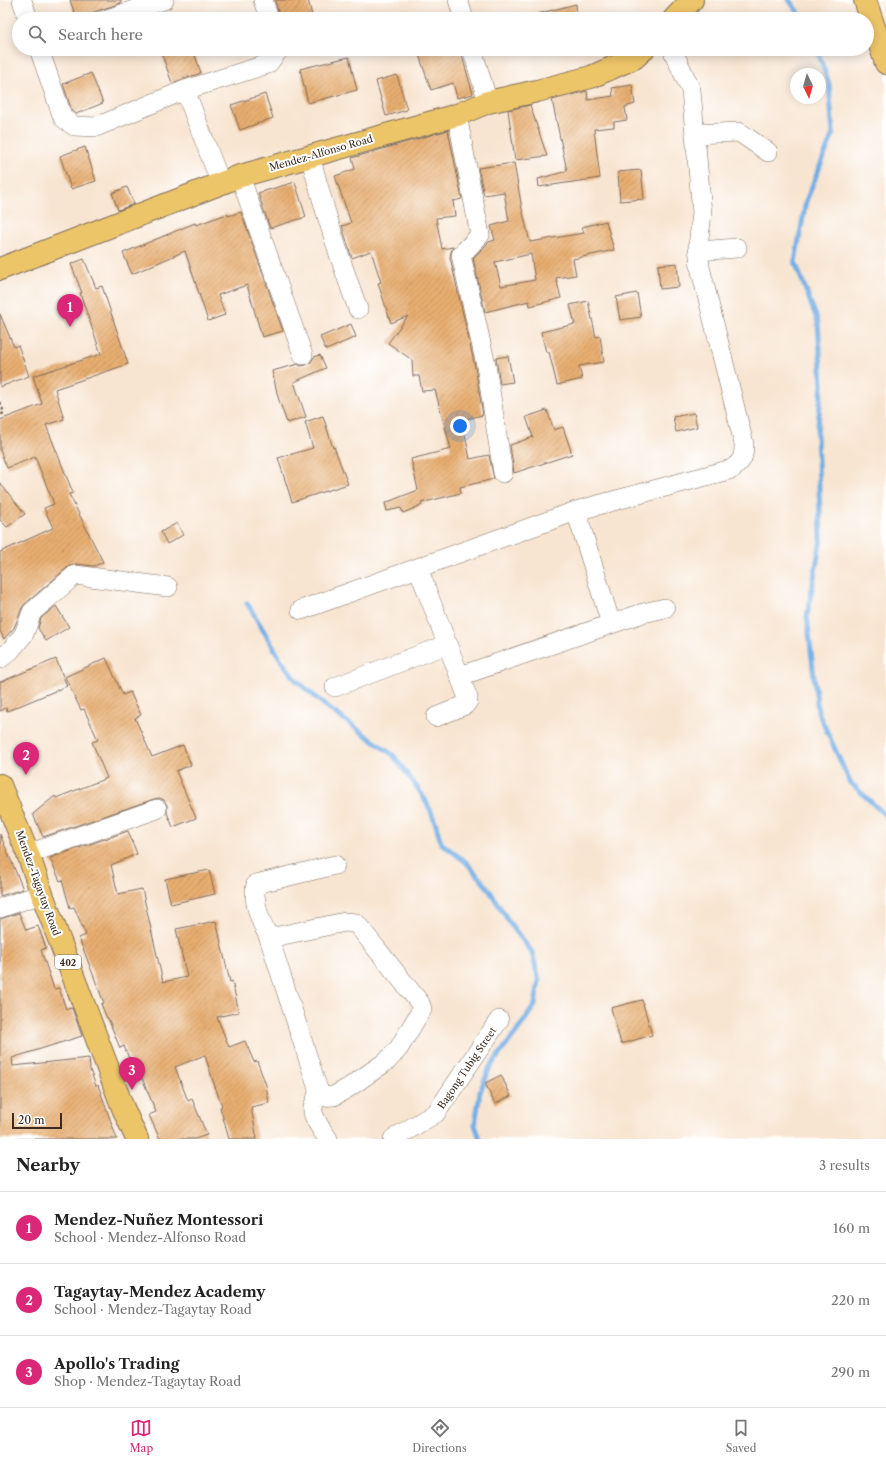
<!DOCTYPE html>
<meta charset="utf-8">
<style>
body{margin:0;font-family:"Libre Caslon Text",serif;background:#f2f2f2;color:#222}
.compass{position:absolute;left:790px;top:68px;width:36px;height:36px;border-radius:50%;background:#fff;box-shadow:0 2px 10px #0003;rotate:175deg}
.scale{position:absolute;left:12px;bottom:10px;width:50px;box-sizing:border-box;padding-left:4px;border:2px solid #3b2a1e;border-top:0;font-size:11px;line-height:14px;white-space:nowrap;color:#3b2a1e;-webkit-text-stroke:3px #fff;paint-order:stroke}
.you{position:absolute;left:460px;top:426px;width:14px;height:14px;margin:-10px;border:3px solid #fff;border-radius:50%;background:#1a73e8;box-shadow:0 0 0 6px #1a73e833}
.badge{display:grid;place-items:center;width:26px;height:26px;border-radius:50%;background:#db2777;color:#fff;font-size:13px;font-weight:700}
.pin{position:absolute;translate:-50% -33px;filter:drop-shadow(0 1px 2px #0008)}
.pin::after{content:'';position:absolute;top:21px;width:14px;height:12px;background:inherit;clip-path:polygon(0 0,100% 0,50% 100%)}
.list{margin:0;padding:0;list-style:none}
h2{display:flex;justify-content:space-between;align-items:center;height:52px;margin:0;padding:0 16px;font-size:17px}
h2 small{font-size:13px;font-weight:400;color:#767676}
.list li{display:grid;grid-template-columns:26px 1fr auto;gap:12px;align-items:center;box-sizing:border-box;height:72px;padding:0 16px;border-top:1px solid #e0e0e0}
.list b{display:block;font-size:15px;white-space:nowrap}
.list p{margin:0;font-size:13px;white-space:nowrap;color:#767676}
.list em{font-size:13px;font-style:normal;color:#767676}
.icon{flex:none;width:22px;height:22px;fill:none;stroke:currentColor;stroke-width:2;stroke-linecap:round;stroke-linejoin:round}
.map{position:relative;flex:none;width:886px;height:1139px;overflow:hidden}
.search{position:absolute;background:#fff;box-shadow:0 2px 10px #0003;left:12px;right:12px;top:12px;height:44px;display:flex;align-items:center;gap:10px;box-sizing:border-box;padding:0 14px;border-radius:22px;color:#767676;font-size:15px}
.sheet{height:268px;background:#fff}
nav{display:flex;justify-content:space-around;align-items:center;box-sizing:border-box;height:56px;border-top:1px solid #e0e0e0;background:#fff;font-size:11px;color:#767676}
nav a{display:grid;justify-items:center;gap:2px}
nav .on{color:#db2777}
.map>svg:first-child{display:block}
</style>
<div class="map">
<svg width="886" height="1139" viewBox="0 0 886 1139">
<defs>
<pattern id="building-hatch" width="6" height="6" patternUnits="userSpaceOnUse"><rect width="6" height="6" fill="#e8ae71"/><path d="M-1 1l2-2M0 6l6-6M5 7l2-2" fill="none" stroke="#bd8e5c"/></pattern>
</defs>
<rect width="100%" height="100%" fill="#fff"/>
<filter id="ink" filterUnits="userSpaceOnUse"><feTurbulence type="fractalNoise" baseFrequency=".025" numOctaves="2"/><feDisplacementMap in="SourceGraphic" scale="8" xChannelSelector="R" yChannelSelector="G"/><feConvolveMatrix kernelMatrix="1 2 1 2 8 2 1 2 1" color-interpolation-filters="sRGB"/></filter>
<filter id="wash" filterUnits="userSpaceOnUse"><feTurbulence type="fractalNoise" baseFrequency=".012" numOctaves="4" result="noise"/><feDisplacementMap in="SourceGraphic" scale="16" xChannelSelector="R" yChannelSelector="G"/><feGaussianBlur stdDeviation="0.9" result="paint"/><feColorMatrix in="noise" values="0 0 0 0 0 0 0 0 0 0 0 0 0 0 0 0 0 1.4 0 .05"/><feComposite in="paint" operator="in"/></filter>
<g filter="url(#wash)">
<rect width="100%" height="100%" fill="#f8e5d1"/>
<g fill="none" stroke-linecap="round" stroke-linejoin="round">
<path stroke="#72aee4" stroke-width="5" d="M789 0 803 19
M817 49 829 84 833 134 806 201 795 262 818 322 822 385 817 434 821 539 807 616 818 712 850 782 886 816
M247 603 281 660 296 680 328 708 393 755 419 790 430 809 436 825 441 843 466 862 488 888 511 925 532 952 539 981 535 1005 520 1027 490 1067 480 1092 475 1125 480 1139"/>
</g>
<g id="blocks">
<path fill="url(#building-hatch)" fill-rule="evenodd" d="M70 0H121V3L76 18Z
M275 0H308L313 19H280Z
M576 4 577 19H538L537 14Z
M160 49H193L201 73 172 83Z
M417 49H460L473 94 457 98 453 83 431 90Z
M349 57 357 90 308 103 300 69Z
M91 73 103 103 76 114 72 111 63 84Z
M397 75 407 110 386 116 376 81Z
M632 85 635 104 625 107 627 120 614 122V127L594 129 600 178 539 187 538 179 567 171 552 100 587 91 588 100 613 96 612 88Z
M265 94 273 118 240 130 231 105Z
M530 105 547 156 515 160 508 110Z
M448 130 462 199 453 201 455 216 436 218 442 249 453 247 451 252 450 257 475 367 483 415 462 420 470 459 489 455 494 479 460 487 461 493 421 503 422 505 403 513 401 508 387 511 385 503 418 490 411 459 451 449 435 390 422 391 419 376H413L412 360 388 343 408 316 391 323 378 283 381 282 371 251 352 258 342 226 351 223 335 176 355 169 352 158Z
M85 147 96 181 71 189 60 156Z
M514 163 522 209 530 242 584 233 582 227 606 221 614 250 573 259 576 275 556 278 561 298 530 306 529 301 485 312 473 258 489 242 495 240 491 226 509 221 504 192 484 195 478 168ZM531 254 535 280 501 286 495 262Z
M641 170 644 199 620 201 618 172Z
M295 182 306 217 270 228 258 193Z
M127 187 134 204 118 210 112 193Z
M241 212 283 331 262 337 247 285 218 295 225 315 208 321 185 251 132 274 123 253 195 223 196 225 227 214 228 216Z
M84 259 96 288 102 286 128 364 55 389 64 419 46 425 73 493 69 494 103 562 94 566 76 564 68 567 25 604 22 608 14 628 4 639 0 631V552L53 528 44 508 54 504 35 457 7 468 0 450V420L42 404 33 376 101 354 80 293H82L71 264Z
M677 263 679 287 660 289 658 265Z
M637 293 641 317 620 320 616 297Z
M588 301 596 337 600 336 604 362 579 366 582 379 557 385 549 352H546L541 332 575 324 570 305Z
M0 314 14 347 18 345 29 376 0 387Z
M351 324 356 337 326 350 320 337Z
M320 355 326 368 294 382 306 417 287 423 278 397 272 371 298 364 301 366 306 365 311 362 314 357Z
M508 356 513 382 500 384 496 358Z
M547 410 554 430 563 427 572 454 514 473 510 445 533 437 526 417Z
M694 413 697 427 676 432 673 417Z
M323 416 333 448 334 447 348 484 292 502 278 458 313 448 305 422Z
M0 483 25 514 7 527 0 520Z
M177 523 183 535 167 544 161 532Z
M56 606 69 627 46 641 38 628 41 618Z
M106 658 123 695 130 692 141 715 135 718 152 757 183 745 191 765 176 771 196 818 173 827 167 813V805L164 800 159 798 154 799 43 837 33 814 55 796 56 798 107 778 92 742 98 740 84 709 81 710 65 677Z
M56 659 67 686 7 711 6 708 0 711V682Z
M128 831 137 854 111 865 118 894 142 889 163 982 187 977 176 929 216 921 230 982 232 981 239 1012 217 1017 229 1047 245 1041 254 1062 257 1061 266 1085 269 1103 251 1107 257 1139H229L220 1107 222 1106 212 1078 205 1055 175 1067 188 1101 192 1099 207 1135 195 1139H160L149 1115 156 1112 142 1078 138 1080 124 1046 120 1048 108 1018H107L101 1004 104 1003 79 938 86 935 74 907 70 908 62 880 60 881 50 858Z
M0 834 23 889 0 896Z
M209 870 215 894 171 904 165 879Z
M19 913 26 930 38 926 46 948 41 950 54 989 59 988 66 1009 72 1008 82 1036 12 1058 13 1066 89 1058 90 1070 96 1086 98 1085 117 1139H0V919Z
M642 1000 652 1035 621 1044 611 1008Z
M501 1075 511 1096 495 1104 485 1083Z"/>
</g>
</g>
<g filter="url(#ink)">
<use href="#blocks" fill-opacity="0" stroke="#7d6b5d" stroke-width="1"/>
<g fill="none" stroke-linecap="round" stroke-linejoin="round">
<g stroke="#7d6b5d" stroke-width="20">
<path id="minor" d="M22 0 28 19
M263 0 269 19
M458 0 464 19
M107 19 164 0
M39 49 63 118 74 126 96 127 185 90
M472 49 488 102
M457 115 480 235 461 255 486 365 503 473
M695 134 739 132 768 152
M310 156C324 208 339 258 358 309
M240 176 303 355
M221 184 185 90 268 64 278 51 277 49
M699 251 737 248
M576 511 611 624
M418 568 468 698V701L465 705 436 717
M301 610 576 511 732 469C742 461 744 458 744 444L700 267 698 246 702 213 691 90 672 49
M0 659 10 651 24 634 32 612 75 575 168 587
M460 676 643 613 665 608
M335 687 448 644
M28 854 157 809
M0 908 42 894
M269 938 345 922 356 923 420 1003 422 1009 399 1048 387 1061 348 1088 334 1096 318 1097
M328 1139C323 1131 311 1117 313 1107 315 1100 318 1099 318 1089L269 938C261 922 252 902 256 884L335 865
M393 1139 436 1113 499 1020"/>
</g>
<g stroke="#7d6b5d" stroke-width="24">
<path id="major" d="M865 0 886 63
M674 19 692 0
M0 269 240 176 457 115 488 102 537 91 591 77 634 58 644 49
M0 785 28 854 42 894 123 1108 137 1139"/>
</g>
<path stroke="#7d6b5d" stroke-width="2.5" stroke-dasharray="3 3" stroke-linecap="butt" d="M0 402 4 413 0 415"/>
<use href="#minor" stroke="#fff" stroke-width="19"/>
<use href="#major" stroke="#edc569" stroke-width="22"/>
</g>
</g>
<g text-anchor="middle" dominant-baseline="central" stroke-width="4" stroke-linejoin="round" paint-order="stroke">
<rect fill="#fff" stroke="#766a62" stroke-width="1" x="55" y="955" width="26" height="14" rx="3"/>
<g font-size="9" font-weight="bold" fill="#3b2a1e">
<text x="68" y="962">402</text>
</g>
<g font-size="10" fill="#3b2a1e" stroke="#fff">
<text transform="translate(321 153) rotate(-16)">Mendez-Alfonso Road</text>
<text transform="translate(38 883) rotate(70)">Mendez-Tagaytay Road</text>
<text transform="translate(467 1068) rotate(-56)">Bagong Tubig Street</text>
</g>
</g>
</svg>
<svg class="compass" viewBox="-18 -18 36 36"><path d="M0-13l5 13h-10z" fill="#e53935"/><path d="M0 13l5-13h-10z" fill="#767676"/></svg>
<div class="scale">20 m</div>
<div class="you"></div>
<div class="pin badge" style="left:70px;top:327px">1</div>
<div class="pin badge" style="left:26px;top:775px">2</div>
<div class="pin badge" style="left:132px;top:1090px">3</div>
<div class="search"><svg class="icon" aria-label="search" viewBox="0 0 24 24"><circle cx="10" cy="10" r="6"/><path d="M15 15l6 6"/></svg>Search here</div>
</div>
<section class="sheet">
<h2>Nearby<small>3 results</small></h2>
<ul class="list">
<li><span class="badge">1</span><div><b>Mendez-Nuñez Montessori</b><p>School · Mendez-Alfonso Road</p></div><em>160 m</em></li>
<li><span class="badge">2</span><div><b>Tagaytay-Mendez Academy</b><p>School · Mendez-Tagaytay Road</p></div><em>220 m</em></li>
<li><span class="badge">3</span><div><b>Apollo's Trading</b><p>Shop · Mendez-Tagaytay Road</p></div><em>290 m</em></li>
</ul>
</section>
<nav>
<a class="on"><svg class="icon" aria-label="map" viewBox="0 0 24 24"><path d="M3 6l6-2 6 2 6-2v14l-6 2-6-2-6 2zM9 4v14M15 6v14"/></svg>Map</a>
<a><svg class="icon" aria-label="directions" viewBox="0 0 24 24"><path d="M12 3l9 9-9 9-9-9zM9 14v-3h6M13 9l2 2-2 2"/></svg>Directions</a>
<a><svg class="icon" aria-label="saved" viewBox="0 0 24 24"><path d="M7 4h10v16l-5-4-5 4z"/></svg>Saved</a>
</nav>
